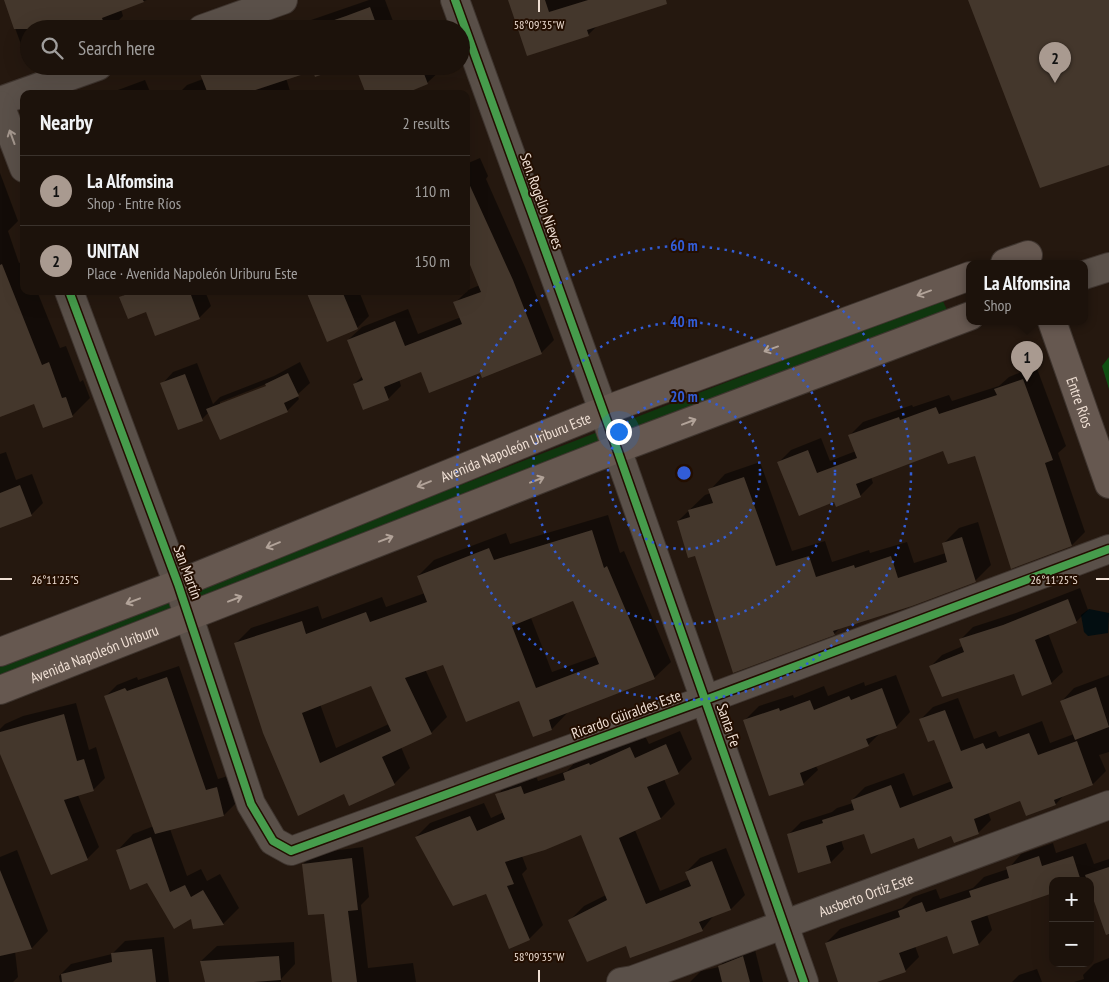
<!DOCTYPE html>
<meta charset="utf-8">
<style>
body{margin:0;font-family:"PT Sans Narrow",sans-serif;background:#292019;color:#f1f3f6}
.controls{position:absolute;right:15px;bottom:15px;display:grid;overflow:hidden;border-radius:10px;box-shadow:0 5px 20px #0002}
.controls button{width:45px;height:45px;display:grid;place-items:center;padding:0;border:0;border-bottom:1px solid #3a322c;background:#1c120b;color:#f1f3f6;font:25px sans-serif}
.you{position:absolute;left:618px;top:431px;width:18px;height:18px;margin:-12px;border:4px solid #fff;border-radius:50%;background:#1a73e8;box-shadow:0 0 0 8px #1a73e833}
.badge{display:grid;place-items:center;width:32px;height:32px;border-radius:50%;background:#a99a90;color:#111;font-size:16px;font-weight:700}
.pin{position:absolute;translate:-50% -41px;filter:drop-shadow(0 1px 2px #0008)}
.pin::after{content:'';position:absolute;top:26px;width:18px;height:15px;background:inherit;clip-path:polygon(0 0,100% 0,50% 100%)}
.popup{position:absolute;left:966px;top:260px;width:122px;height:65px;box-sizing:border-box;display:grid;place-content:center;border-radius:10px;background:#1c120b;filter:drop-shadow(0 1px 4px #0005);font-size:16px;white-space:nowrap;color:#a09e9d}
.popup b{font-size:19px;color:#f1f3f6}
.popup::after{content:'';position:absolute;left:50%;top:100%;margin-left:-10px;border:10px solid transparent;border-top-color:#1c120b}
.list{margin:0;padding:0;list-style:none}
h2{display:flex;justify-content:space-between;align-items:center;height:65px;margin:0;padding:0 20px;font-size:21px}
h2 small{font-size:16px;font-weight:400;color:#a09e9d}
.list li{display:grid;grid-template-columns:32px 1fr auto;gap:15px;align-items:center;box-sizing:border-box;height:70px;padding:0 20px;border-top:1px solid #3a322c}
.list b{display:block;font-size:19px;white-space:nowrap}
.list p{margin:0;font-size:16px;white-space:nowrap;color:#a09e9d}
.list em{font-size:16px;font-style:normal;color:#a09e9d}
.icon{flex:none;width:28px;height:28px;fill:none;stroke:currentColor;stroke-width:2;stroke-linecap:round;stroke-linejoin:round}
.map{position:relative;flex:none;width:1109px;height:982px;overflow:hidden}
.search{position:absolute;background:#1c120b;box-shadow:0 5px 20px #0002;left:20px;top:20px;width:450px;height:55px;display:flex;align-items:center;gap:12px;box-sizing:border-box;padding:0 18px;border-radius:28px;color:#a09e9d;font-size:19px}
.panel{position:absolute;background:#1c120b;box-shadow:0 5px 20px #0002;left:20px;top:90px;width:450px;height:205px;border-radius:10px}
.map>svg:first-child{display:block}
</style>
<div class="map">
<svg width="1109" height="982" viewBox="0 0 1109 982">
<rect width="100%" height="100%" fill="#25180f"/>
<path fill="#0f360e" d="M942 299 948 312 0 677V663Z"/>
<path fill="#0f4f12" d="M1109 357V389L1102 366Z"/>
<path fill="#030e11" d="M1089 609 1109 613 1108 633 1088 636 1084 632 1081 615Z"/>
<path fill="#0007" fill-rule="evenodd" d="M9 0H147L121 9 123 16 110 29H29L27 61 6 3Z
M369 0H385L396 29H285Z
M510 0H657L598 25 588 35Z
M279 26 280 29H271Z
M355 66H439L441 70 427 83Z
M286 78 291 94H178L187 85 203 79Z
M145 80 151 94H107Z
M480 158 488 176 486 179 525 267 554 340 541 353 421 370 399 379 401 386 388 399 354 384 363 376 348 340 362 327 408 309 418 334 461 317 455 303 468 290 480 285 466 253V164Z
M0 173 18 221 8 231 19 263 24 261V291H37L60 348 66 346 80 382 83 380 90 398 72 416 35 403 0 415Z
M127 291H205L211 306 199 318 147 310 121 298Z
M308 291H359L369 316 357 328Z
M300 362 310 383 297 395 299 399 287 411 209 412 202 419 162 384 173 372 197 363 213 404 220 397 274 376ZM271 382 272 385 220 404V402Z
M1036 366 1066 446 1058 453 1085 532 1072 545 976 454 944 449 871 477 873 483 860 496 835 501 778 463 791 450 821 438 830 461 856 451 850 435 863 422 912 405 913 407 949 395 952 401 999 386 1009 377Z
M6 452 16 480 32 474 43 503 31 515 0 526V454Z
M760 462 792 551 825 541 832 562 869 550 870 553 907 542 914 563 946 553 943 544 959 528 978 522 991 565 975 581 841 627 834 634 696 554 678 521 705 495 711 493 710 490 725 474Z
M608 515 620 553 624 551 671 662 654 678 568 712 552 729 534 736 520 700 444 663 425 669 447 717 431 733 401 747 410 768 394 784 345 793 298 814 235 644 251 628 318 606 322 619 382 597 386 607 425 593 418 576 434 560 506 533 510 544ZM573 600 597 656 552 672 531 618ZM371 685 389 724 336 748 320 704Z
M1080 588 1088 610 1076 622 1048 633 1063 672 1051 683 1014 672 930 667 942 655 963 646 961 639 973 627 1016 613Z
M179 666 218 779 228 776 236 803 224 815 170 829 187 876 201 869 207 881 220 874 239 908 223 924 192 917 148 882 117 851 133 834 154 826 105 697 117 685 137 677 138 680Z
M896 675 910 712 896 727 881 732 868 745 816 766 818 770 803 784 745 720 759 706 793 695 794 698 824 686 828 696 864 682 865 686Z
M1109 675V752L1099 755 1106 771 1093 784 1065 794 1056 804 1027 815 1021 800 988 812 991 820 978 833 915 836 864 832 841 840 844 849 831 862 788 835 801 822 832 812 837 808 853 803 852 800 865 787 904 773 913 796 952 781 934 738 920 720 933 707 958 698 974 739 996 731 999 737 1042 721 1050 743 1074 734 1062 701 1074 688Z
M76 703 89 750 96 747 105 778 93 790 78 795 99 847 87 859 0 752V729L5 724 23 716Z
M680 731 692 759 678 773 664 779 675 804 661 818 635 830 660 891 689 879 686 872 700 858 726 848 745 895 731 909 715 914 702 930 626 944 570 920 584 906 606 895 581 833 522 856 527 869 522 874 543 925 529 939 487 892 416 837 430 823 484 803 491 818 504 812 497 795 511 781 535 773 538 781 567 771 578 759 603 750 604 752 644 734 649 744Z
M1053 843 1056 853 1086 843 1094 864 1109 859V935L1095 900 1090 902V881H1053L987 914 992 930 979 944 954 952 948 934 915 946 919 957 905 971 873 982H840L826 943 840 929 902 908 913 897 936 889 940 899 973 888 984 877 1008 869 1021 854Z
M363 847 369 897 361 905 368 968 413 963 416 982H333L325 912 303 864 315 853Z
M17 850 48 931 32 948 15 951 18 977 13 982H0V857Z
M164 937 169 982H60L59 976 71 964 112 954 125 941Z
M294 942 295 964 281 979V982H206L201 961 217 946Z
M754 946 763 982H690L701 971 719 967 730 955Z
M1109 958V982H1074L1084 979 1083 975 1094 964Z
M1037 969 1042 982H1012L1019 975Z"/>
<path fill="#44372c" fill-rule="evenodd" d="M4 0H143L144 2 102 18 106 29H14Z
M508 0H545L549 12 588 0H666L667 4 587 30 589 36 527 56Z
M968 0H1109V165L1040 188Z
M370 7 378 29H308L346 16Z
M197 66H346L315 77 313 71 243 94H208Z
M355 66H421L428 84 404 94H366Z
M466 177 513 280 542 354 482 378 480 373 429 393 421 372 384 387 389 400 363 410 353 384 363 380 347 340 395 321 405 346 462 324 453 302 481 292 466 255Z
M2 264 42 365 49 362 62 398 66 397 73 417 43 428 34 404 0 417V265Z
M136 291H196V293L191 295 200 319 155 336 146 312 128 319 119 297Z
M306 291H342L358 329 327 342Z
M288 373 299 396 284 403 288 412 220 440 206 409 266 386 265 384Z
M185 374 203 421 178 430 160 383Z
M1023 379 1053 460 1045 463 1072 546 1011 569 975 456 948 464 943 451 856 484 861 497 836 507 834 502 799 516 777 462 808 450 817 473 857 458 848 435 899 417 900 420 936 407 939 414 997 395 994 389Z
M744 477 776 566 809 556 816 577 854 565 855 568 891 556 898 578 947 562 942 543 962 537 976 582 912 606 833 631 835 635 733 673 695 556 688 558 677 521 690 517 688 510 713 503 708 489Z
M20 485 32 516 0 528V493Z
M592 530 604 568 607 566 655 679 549 720 552 730 533 737 519 701 466 722 443 665 405 678 432 734 382 757 395 785 349 806 344 794 298 816 263 733 234 643 302 621 306 634 366 612 370 622 427 602 417 576 489 548 494 560ZM573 601 599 664 536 688 512 626ZM371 686 391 731 320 763 302 713Z
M1068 599 1077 623 1035 640 1052 684 1022 696 1014 674 942 697 929 666 964 652 959 639 1003 625Z
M167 677 206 790 217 787 224 816 155 834 104 696 125 688 127 691Z
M1096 687 1109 727 1075 740 1060 701Z
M882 688 897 728 866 739 869 746 800 773 804 785 769 796 743 720 779 708 780 711 810 700 814 710 849 696 851 700Z
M945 710 961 751 983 743 986 749 1029 733 1038 755 1077 741 1093 785 1054 800 1056 805 1026 816 1020 801 974 819 979 834 954 843 951 836 918 849 914 838 871 854 864 834 826 846 831 863 798 873 787 834 823 823 822 820 854 810 851 800 891 785 900 808 953 788 934 740 928 742 919 719Z
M64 714 77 761 84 759 94 791 64 800 88 860 51 875 0 754V732Z
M666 744 679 774 647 787 661 819 619 838 646 904 691 886 685 872 712 861 731 910 699 922 703 931 666 945 630 958 626 946 587 962 568 920 607 900 581 835 545 850 505 862 514 884 507 886 530 940 509 949 486 894 453 906 415 837 470 816 477 831 505 819 495 794 521 786 524 794 565 780 563 773 589 763 590 765 630 747 635 758Z
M151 837 170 892 185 885 191 897 203 890 224 925 193 929 191 919 174 929 147 883 130 890 116 850Z
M1039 856 1042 866 1073 856 1081 881H1053V893L971 921 979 945 953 954 947 936 899 953 906 972 877 982H838L825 943 900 917 898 911 922 902 926 912 971 897 969 891 1009 878 1006 867Z
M352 858 358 910 348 911 357 982H332L324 914 308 915 302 864Z
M1109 867V934L1106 935 1090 890V881H1087L1085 875Z
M0 870 32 949 0 956Z
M152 949 156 982H62L61 974 112 962 111 953Z
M279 956 281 980 254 982H205L200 961Z
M743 956 750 982H722L718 966Z"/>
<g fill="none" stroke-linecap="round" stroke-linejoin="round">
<g stroke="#3f352f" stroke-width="30">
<g id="minor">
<path d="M455 0 617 449 804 982"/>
<path d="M202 29 283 0"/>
<path d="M0 101 98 66"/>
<path d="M0 105 24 168"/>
<path d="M1084 275 1109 267"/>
<path d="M69 291 178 584 251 804 273 841 291 851 705 700 1109 549"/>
<path id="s1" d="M621 982 633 980 1109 805"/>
</g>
</g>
<g stroke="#3f352f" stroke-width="30">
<g id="major">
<path d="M1005 263 1028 255"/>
<path id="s2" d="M1052 321 1109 484"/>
<path id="s3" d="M0 652 178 584 603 411 970 276"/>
<path id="s4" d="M0 690 617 449 970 316"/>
</g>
</g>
<use href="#minor" stroke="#5a5049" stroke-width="28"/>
<use href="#major" stroke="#665850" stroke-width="28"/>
<g stroke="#230e00" stroke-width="11">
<path id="cycleway" d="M455 0 617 449 804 982
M69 291 178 584 251 804 273 841 291 851 705 700 1109 549"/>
</g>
<use href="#cycleway" stroke="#469c4c" stroke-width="8"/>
</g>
<defs><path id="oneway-shaft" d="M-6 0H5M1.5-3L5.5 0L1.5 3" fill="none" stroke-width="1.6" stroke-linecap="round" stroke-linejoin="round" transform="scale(1.25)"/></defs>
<use stroke="#a5988f" href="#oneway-shaft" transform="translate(12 137) rotate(-110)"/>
<g stroke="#b2a399">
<use href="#oneway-shaft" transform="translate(924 293) rotate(160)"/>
<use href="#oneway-shaft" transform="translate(771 349) rotate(160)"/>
<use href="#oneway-shaft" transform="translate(689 422) rotate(-21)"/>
<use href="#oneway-shaft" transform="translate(537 480) rotate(-21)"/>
<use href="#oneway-shaft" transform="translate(424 484) rotate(158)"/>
<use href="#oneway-shaft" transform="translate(386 539) rotate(-21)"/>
<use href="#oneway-shaft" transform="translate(273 545) rotate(158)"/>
<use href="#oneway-shaft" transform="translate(235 599) rotate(-21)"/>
<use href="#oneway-shaft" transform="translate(133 601) rotate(159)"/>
</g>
<path fill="none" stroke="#f0e0d5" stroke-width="2" d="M539 0V12M0 579H12M1096 579H1109M539 970V982"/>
<g fill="none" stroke="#325dd8" stroke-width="2.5" stroke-dasharray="2.5 5">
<circle cx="684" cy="473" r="76"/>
<circle cx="684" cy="473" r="151"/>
<circle cx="684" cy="473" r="227"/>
</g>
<g text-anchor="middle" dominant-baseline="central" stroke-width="4" stroke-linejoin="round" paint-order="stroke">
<g font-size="15" fill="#f0e0d5" stroke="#230e00">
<text transform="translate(542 201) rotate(70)">Sen. Rogelio Nieves</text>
<text stroke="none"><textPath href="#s2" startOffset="86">Entre Ríos</textPath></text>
<text stroke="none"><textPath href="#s3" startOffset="555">Avenida Napoleón Uriburu Este</textPath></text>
<text transform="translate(188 572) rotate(70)">San Martín</text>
<text stroke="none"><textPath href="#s4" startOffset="101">Avenida Napoleón Uriburu</textPath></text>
<text transform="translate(626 714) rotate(-20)">Ricardo Güiraldes Este</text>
<text transform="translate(729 725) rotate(71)">Santa Fe</text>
<text stroke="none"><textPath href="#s1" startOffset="260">Ausberto Ortiz Este</textPath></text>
</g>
</g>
<g font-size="12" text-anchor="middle" fill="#f0e0d5" stroke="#230e00" stroke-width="4" stroke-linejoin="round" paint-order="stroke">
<text x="539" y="29">58°09'35"W</text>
<text x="55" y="584">26°11'25"S</text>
<text x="1054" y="584">26°11'25"S</text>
<text x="539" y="961">58°09'35"W</text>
</g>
<circle cx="684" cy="473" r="8" fill="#325dd8" stroke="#230e00" stroke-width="2.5"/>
<g font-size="15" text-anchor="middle" font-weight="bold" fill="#325dd8" stroke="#230e00" stroke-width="4" stroke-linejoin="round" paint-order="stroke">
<text x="684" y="251">60 m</text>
<text x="684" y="327">40 m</text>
<text x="684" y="402">20 m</text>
</g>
</svg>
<div class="controls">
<button>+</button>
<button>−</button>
</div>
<div class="you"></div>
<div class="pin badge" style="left:1027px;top:382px">1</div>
<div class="popup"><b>La Alfomsina</b>Shop</div>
<div class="pin badge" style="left:1055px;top:83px">2</div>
<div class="search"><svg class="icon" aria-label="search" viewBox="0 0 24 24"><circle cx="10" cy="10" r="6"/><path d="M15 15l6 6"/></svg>Search here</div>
<section class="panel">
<h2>Nearby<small>2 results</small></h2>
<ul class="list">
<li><span class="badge">1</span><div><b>La Alfomsina</b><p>Shop · Entre Ríos</p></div><em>110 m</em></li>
<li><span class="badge">2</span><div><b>UNITAN</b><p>Place · Avenida Napoleón Uriburu Este</p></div><em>150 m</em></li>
</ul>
</section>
</div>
